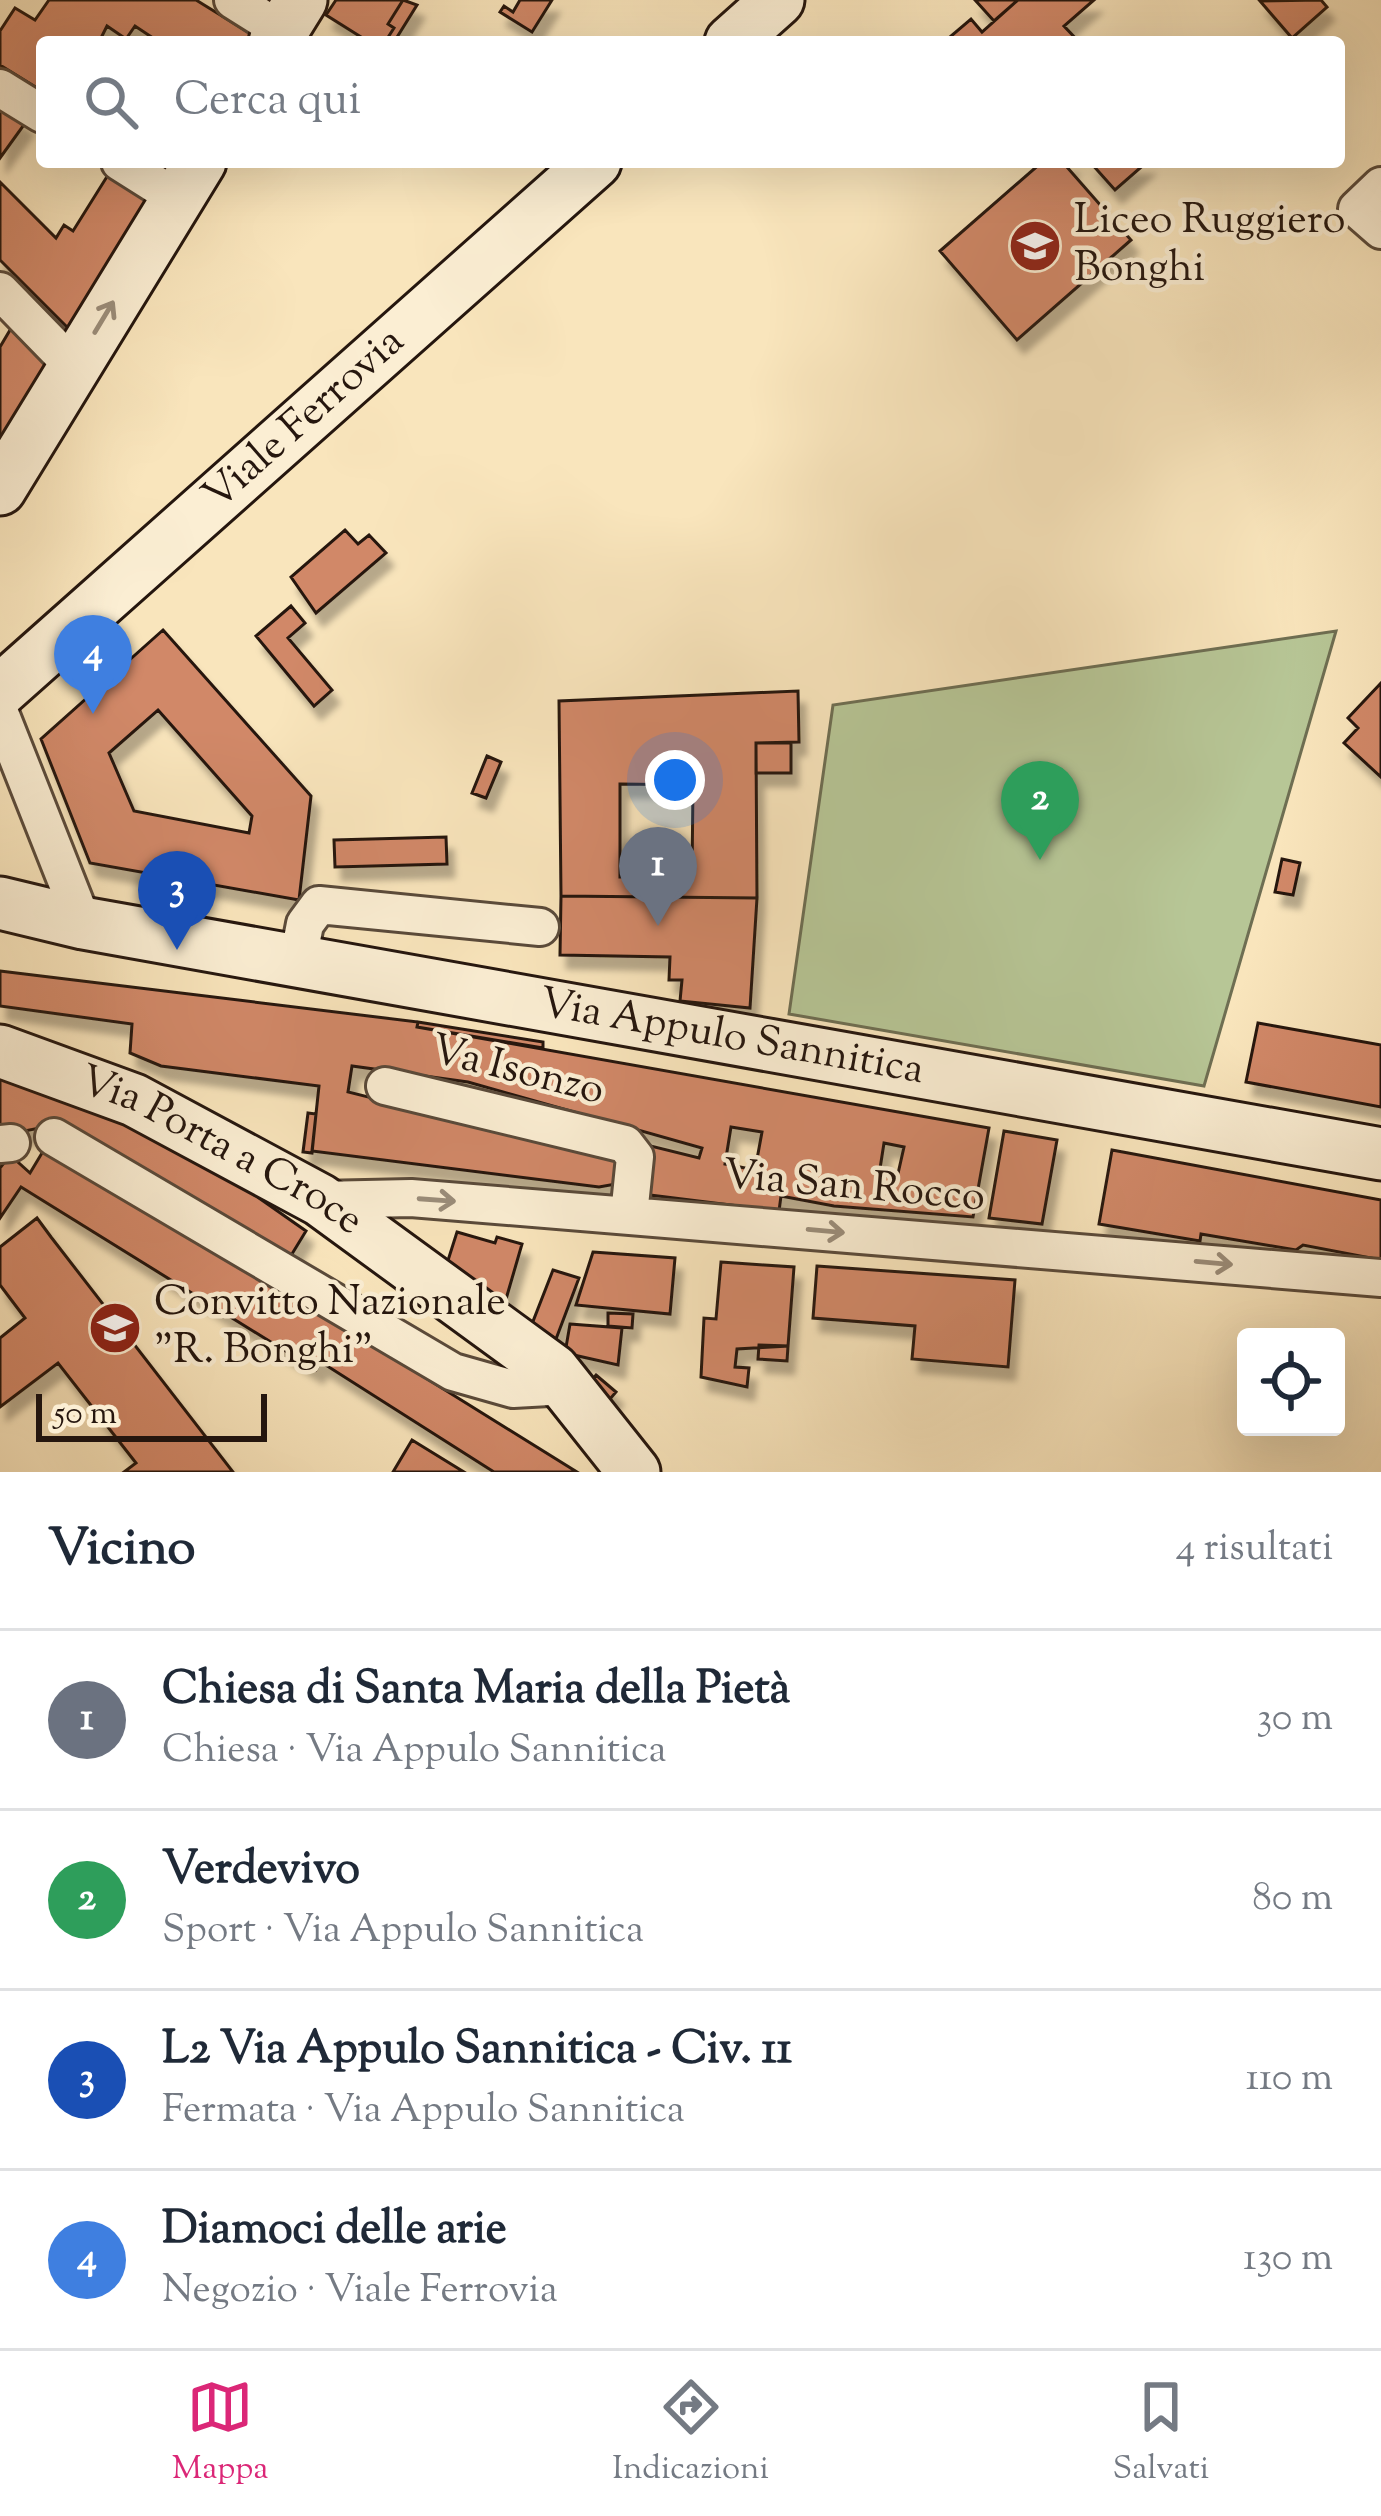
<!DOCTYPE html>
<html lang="it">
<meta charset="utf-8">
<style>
body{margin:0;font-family:"Sorts Mill Goudy",serif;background:#f6f6f7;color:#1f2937}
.controls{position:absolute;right:36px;bottom:36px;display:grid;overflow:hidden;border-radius:12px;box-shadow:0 12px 48px #0002}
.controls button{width:108px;height:108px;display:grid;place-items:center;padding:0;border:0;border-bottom:3px solid #e0e1e3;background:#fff;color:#1f2937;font:60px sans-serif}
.scale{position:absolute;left:36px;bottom:30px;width:231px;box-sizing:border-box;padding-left:12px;border:6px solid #25160e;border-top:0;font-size:33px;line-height:42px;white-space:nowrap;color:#25160e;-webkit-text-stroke:9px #fbeed3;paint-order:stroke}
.you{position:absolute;left:675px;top:780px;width:42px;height:42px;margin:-30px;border:9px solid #fff;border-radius:50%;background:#1a73e8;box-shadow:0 0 0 18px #1a73e833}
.badge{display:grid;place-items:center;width:78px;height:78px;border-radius:50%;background:#db2777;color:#fff;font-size:39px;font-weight:700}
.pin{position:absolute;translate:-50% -99px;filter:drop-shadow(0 3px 6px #0008)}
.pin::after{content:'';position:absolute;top:63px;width:42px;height:36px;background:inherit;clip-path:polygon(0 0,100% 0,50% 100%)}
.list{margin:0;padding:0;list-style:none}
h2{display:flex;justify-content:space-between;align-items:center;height:156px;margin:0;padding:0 48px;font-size:51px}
h2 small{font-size:39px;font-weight:400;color:#747a83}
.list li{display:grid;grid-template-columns:78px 1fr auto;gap:36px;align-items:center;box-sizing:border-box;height:180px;padding:0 48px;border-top:3px solid #e0e1e3}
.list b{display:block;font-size:45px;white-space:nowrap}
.list p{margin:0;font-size:39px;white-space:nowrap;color:#747a83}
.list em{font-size:39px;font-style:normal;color:#747a83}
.icon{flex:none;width:66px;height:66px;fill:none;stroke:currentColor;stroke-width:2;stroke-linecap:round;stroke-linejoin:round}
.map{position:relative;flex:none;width:1381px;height:1472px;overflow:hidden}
.search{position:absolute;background:#fff;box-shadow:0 12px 48px #0002;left:36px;right:36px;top:36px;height:132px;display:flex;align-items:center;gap:30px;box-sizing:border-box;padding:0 42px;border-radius:12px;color:#747a83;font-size:45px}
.sheet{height:876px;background:#fff}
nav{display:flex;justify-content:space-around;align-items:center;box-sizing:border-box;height:168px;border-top:3px solid #e0e1e3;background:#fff;font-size:33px;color:#747a83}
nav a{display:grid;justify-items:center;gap:6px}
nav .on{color:#db2777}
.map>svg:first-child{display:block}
</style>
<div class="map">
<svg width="1381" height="1472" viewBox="0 0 1381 1472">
<defs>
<filter id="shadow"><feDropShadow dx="7" dy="13" stdDeviation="3" flood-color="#0004"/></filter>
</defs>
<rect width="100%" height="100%" fill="#f9e5bc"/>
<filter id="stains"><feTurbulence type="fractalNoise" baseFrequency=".00167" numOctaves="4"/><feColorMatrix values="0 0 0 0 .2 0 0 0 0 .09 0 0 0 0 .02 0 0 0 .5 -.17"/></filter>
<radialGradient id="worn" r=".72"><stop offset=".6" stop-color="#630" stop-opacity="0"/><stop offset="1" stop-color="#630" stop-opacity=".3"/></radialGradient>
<path fill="#b7c696" stroke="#6e6e52" stroke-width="3" d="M1336 631 1204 1086 789 1014 833 705Z"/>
<path fill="#d18868" stroke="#25160e" stroke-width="3" fill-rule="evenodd" filter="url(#shadow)" d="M49 0H196L256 37 253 42H159L135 26 126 39 107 26 99 42H42V91L0 65V31L15 8 35 20Z
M336 0H403L388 24 394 28 385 42H369L326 15Z
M403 0 417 5 394 42H385L394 28 388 24Z
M520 0H552L532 32 500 12 504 6 513 12Z
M975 0H1018L994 21Z
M1018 0H1094L1064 26 1079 42H944L971 19 982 32Z
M1321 0 1327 7 1292 38 1260 1Z
M0 106 26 122 0 158Z
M1042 162H1071L1066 166 1131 240 1017 340 940 251Z
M1090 162H1147L1115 190Z
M108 175 154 204 73 333 0 260V182L56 238 64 225 73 231Z
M13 325 51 369 0 453V347Z
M345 530 358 544 369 535 386 553 316 613 291 577Z
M291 606 305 623 288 638 332 690 314 706 256 636Z
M163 630 311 796 299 900 90 863 41 739ZM158 710 252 816 249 833 134 811 109 753Z
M1381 683V777L1344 743 1358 728 1348 718Z
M798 691 799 742 756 743 757 898 561 896 559 701ZM620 784 693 785 692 875 620 877Z
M756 743H791V773H756Z
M487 756 501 762 486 798 472 793Z
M446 837 447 864 335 867 334 840Z
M1282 859 1300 863 1293 895 1275 892Z
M561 896 757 898 750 1008 680 1001 682 980H669L670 957 560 955Z
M0 971 418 1022 417 1027 989 1128 973 1217 834 1206 781 1196 779 1211 650 1195 643 1189 651 1146 699 1158 702 1148 468 1082 352 1066 348 1092 616 1159 620 1163 616 1184 599 1187 312 1151 319 1086 161 1066 130 1053 132 1024 0 1006ZM731 1127 762 1132 755 1170 725 1164ZM884 1143 904 1147 897 1178 879 1175Z
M418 1022 543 1042V1048L417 1027Z
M1258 1023 1381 1045V1107L1246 1082Z
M0 1074 124 1119 206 1161 306 1231 284 1267 54 1125 0 1136Z
M308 1113 316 1114 312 1153 303 1152Z
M1004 1131 1057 1140 1042 1224 989 1218Z
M48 1143 577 1472H494L321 1362 316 1370 21 1187 0 1218V1168L10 1155 30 1173Z
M1112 1150 1381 1200V1260L1303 1245 1296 1250 1201 1234 1200 1241 1099 1224Z
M37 1218 51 1237 233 1472H124L136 1463 58 1363 0 1407V1338L25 1318 0 1285V1247Z
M457 1232 495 1243 497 1237 522 1244 504 1306 444 1273Z
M593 1252 675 1258 670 1314 576 1305Z
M721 1262 794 1267 788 1346 737 1349 735 1367 749 1368 747 1387 701 1377 704 1318 716 1319Z
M817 1266 1015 1280 1008 1367 912 1359 915 1326 813 1318Z
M553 1270 579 1278 556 1339 532 1324Z
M608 1313 633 1314 632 1328 608 1326Z
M570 1324 622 1328 618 1365 565 1353Z
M759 1345 788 1346 787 1361 758 1359Z
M596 1375 616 1392 610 1399 590 1382Z
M412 1440 464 1472H393Z"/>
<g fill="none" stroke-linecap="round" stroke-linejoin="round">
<g stroke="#5a4a3a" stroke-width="42">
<path id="street" d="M233 0 282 31
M0 88 42 114
M120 162 177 198
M1381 186 1357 209 1381 230
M0 291 74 367
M0 713 83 923
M298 960 305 924 319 905 540 927
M385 1086 625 1144 635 1157 629 1215
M54 1137 453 1372 513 1389 567 1386
M0 1144 11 1143
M320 1200 411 1198 1381 1278"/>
</g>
<g stroke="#25160e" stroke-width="57">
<g id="secondary">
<path d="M275 42 301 0"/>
<path d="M731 42 778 0"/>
<path d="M0 489 200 162"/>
<path id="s1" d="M0 691 595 162"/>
<path id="s2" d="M0 903 83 923 1381 1154"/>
<path id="s3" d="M0 1051 134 1100 320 1200 553 1370 634 1472"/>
</g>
</g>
<use href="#street" stroke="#fbeed3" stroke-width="36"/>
<use href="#secondary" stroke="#fbeed3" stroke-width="51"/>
</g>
<defs><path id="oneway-shaft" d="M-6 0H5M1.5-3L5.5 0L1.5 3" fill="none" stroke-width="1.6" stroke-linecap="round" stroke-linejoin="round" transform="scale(3)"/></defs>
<g stroke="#9b8d7a">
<use href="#oneway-shaft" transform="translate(104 317) rotate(-59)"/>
<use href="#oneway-shaft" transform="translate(437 1200) rotate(4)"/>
<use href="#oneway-shaft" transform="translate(826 1231) rotate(5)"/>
<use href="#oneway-shaft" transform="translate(1214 1263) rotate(5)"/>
</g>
<defs>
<g id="school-disc" transform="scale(2.7)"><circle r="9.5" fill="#8f2418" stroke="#fbeed3"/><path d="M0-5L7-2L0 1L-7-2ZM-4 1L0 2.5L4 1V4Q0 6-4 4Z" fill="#fff"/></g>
</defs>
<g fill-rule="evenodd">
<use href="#school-disc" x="1035" y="246"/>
<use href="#school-disc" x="115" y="1328"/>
</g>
<g text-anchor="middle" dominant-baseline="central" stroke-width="9" stroke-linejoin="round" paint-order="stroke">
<g font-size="42" fill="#25160e" stroke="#fbeed3" text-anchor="start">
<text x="1074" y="222">Liceo Ruggiero<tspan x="1074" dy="48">Bonghi</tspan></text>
<text x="154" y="1304">Convitto Nazionale<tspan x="154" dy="48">"R. Bonghi"</tspan></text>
</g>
<g font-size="42" fill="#25160e" stroke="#fbeed3">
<text stroke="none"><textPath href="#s1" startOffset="408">Viale Ferrovia</textPath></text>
<text stroke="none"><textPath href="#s2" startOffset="744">Via Appulo Sannitica</textPath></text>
<text transform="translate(517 1072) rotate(14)">Va Isonzo</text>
<text stroke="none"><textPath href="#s3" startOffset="243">Via Porta a Croce</textPath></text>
<text transform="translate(854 1188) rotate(5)">Via San Rocco</text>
</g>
</g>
<rect width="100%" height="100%" filter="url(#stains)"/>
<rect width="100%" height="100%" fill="url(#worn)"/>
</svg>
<div class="controls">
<button><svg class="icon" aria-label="locate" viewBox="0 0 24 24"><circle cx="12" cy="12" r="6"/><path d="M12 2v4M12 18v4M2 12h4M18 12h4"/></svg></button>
</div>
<div class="scale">50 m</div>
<div class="you"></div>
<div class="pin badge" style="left:658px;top:926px;background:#6b7280">1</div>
<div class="pin badge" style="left:1040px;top:860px;background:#2e9e5b">2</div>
<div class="pin badge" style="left:177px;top:950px;background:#1a4fb4">3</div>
<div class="pin badge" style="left:93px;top:714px;background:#3f7fe0">4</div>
<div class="search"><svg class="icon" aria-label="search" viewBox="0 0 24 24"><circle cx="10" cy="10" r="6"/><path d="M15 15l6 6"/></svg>Cerca qui</div>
</div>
<section class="sheet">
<h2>Vicino<small>4 risultati</small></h2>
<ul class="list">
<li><span class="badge" style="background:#6b7280">1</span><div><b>Chiesa di Santa Maria della Pietà</b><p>Chiesa · Via Appulo Sannitica</p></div><em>30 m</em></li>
<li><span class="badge" style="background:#2e9e5b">2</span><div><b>Verdevivo</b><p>Sport · Via Appulo Sannitica</p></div><em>80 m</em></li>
<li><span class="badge" style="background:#1a4fb4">3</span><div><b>L2 Via Appulo Sannitica - Civ. 11</b><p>Fermata · Via Appulo Sannitica</p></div><em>110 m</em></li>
<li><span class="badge" style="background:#3f7fe0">4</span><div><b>Diamoci delle arie</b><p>Negozio · Viale Ferrovia</p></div><em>130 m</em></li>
</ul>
</section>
<nav>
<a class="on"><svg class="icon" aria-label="map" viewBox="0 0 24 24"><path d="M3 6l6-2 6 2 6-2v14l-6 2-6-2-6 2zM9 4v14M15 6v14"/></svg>Mappa</a>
<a><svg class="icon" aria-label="directions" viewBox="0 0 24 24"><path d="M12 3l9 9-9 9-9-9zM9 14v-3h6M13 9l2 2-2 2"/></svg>Indicazioni</a>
<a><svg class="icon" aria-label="saved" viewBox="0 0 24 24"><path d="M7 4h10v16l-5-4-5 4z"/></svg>Salvati</a>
</nav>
